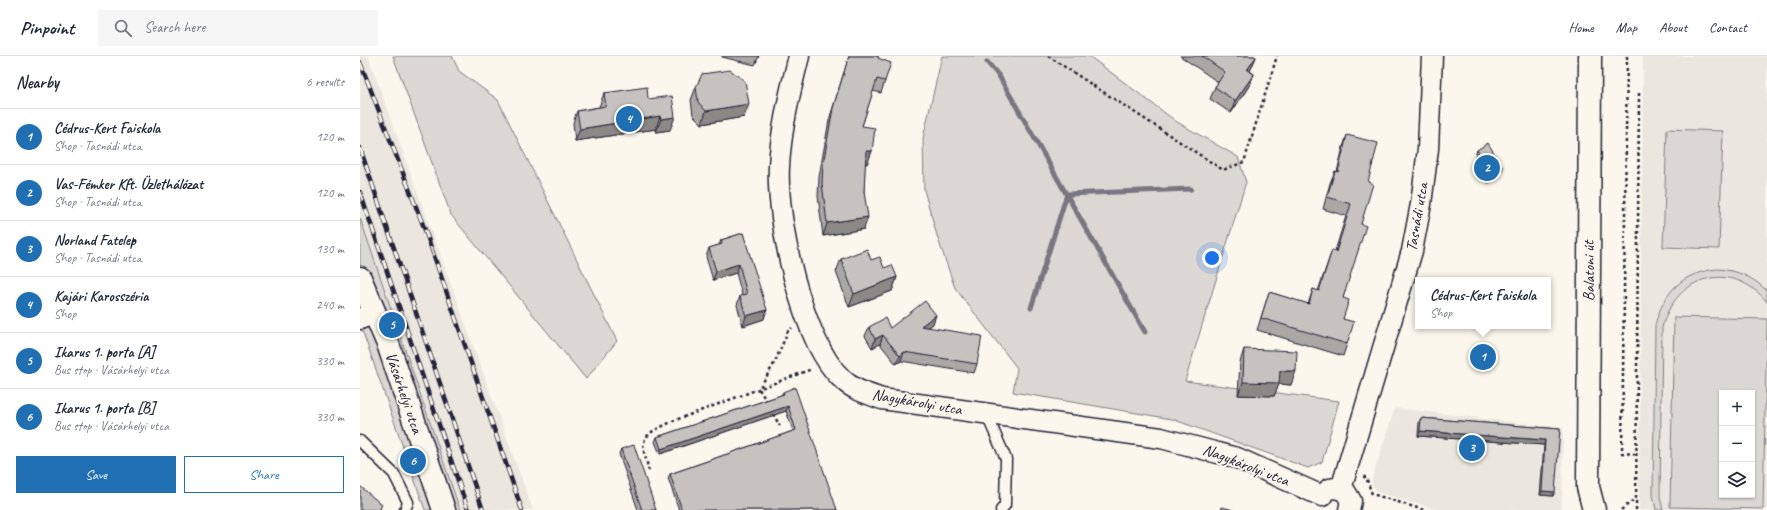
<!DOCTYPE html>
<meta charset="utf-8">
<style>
body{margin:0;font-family:Caveat,sans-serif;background:#f6f6f7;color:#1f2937}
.controls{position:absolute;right:12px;bottom:12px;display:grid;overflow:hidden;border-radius:0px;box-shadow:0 1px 3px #0004}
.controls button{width:36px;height:36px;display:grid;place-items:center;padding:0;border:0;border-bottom:1px solid #e0e1e3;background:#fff;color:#1f2937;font:20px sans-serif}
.you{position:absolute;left:852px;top:202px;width:14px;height:14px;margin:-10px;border:3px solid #fff;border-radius:50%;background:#1a73e8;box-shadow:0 0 0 6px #1a73e833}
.badge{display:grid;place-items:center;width:26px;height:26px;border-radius:50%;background:#1f6fb2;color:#fff;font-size:13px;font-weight:700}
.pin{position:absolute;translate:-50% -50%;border:2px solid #fff;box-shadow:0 1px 4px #0006}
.popup{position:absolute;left:1055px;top:221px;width:136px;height:52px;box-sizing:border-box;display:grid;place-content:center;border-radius:0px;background:#fff;filter:drop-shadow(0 1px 3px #0005);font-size:13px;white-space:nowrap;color:#747a83}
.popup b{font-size:15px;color:#1f2937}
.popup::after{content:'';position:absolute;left:50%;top:100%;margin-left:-8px;border:8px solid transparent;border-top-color:#fff}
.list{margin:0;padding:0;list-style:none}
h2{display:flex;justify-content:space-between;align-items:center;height:52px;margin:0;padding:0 16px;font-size:17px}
h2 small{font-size:13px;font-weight:400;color:#747a83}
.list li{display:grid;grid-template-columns:26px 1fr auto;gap:12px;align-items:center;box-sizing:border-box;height:56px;padding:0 16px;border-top:1px solid #e0e1e3}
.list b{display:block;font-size:15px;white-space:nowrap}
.list p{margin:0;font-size:13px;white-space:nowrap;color:#747a83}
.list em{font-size:13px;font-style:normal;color:#747a83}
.actions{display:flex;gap:8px;padding:12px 16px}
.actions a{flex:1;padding:9px 0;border:1px solid #1f6fb2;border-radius:0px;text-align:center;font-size:14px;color:#1f6fb2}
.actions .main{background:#1f6fb2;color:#fff}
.icon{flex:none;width:22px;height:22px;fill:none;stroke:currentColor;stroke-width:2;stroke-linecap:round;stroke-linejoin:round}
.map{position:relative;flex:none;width:1407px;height:454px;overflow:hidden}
header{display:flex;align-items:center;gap:24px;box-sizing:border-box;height:56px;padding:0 20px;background:#fff;border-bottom:1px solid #e0e1e3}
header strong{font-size:19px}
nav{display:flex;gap:22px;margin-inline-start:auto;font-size:14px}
.search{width:280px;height:36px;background:#f6f6f7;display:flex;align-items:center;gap:10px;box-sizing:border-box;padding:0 14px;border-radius:0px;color:#747a83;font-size:15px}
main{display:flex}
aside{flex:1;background:#fff}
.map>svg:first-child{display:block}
</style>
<header>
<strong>Pinpoint</strong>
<div class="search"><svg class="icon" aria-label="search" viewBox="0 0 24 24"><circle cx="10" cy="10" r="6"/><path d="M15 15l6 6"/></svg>Search here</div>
<nav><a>Home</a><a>Map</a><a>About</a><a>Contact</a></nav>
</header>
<main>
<aside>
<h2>Nearby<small>6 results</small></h2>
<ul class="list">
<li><span class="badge">1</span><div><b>Cédrus-Kert Faiskola</b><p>Shop · Tasnádi utca</p></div><em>120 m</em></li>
<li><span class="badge">2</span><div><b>Vas-Fémker Kft. Üzlethálózat</b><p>Shop · Tasnádi utca</p></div><em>120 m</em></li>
<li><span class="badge">3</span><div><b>Norland Fatelep</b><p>Shop · Tasnádi utca</p></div><em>130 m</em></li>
<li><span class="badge">4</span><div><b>Kajári Karosszéria</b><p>Shop</p></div><em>240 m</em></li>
<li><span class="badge">5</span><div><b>Ikarus 1. porta [A]</b><p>Bus stop · Vásárhelyi utca</p></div><em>330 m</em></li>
<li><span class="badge">6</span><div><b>Ikarus 1. porta [B]</b><p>Bus stop · Vásárhelyi utca</p></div><em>330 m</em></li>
</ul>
<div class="actions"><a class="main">Save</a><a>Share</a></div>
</aside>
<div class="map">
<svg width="1407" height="454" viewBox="0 0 1407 454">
<rect width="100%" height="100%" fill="#fbf7ec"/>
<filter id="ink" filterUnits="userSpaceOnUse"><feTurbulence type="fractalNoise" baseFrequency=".025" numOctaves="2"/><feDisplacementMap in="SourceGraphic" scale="8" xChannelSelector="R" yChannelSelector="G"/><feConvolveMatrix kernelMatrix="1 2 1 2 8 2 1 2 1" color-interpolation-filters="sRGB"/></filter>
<g filter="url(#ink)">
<path fill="#ebe7df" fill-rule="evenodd" d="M0 0H8L173 454H100L0 162Z
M1283 0H1407V454H1279ZM1362 337H1392V439H1362Z
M1035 352 1203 372 1202 454H1078L1017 436 1011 426Z"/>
<path fill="#dbd8d3" stroke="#7e7d87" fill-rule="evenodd" d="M33 0H92L99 15 138 44 257 285 226 323 91 159Z
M582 0H729L817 66 878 101 886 126 825 325 979 345 962 406 948 412 812 363 653 336 657 312 595 232 578 183 564 134 563 82Z
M1307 73 1363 75 1359 193 1303 191Z
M0 162 100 454H65L0 268Z
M1357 213C1377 214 1393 221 1407 235V246C1372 203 1315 219 1302 272L1300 440 1303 454H1296L1293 439 1295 269C1304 235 1322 217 1357 213Z
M1314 261 1407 263 1403 453 1310 451ZM1362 337H1392V439H1362Z"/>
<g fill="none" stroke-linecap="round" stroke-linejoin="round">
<path stroke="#787681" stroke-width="5" d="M627 6 639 20 785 276
M707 138 831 133
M671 252 707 138"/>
<g stroke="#22223b" stroke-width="13">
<path id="lane" d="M626 357 646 403 645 449 641 454
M0 385 34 418 48 446 45 454"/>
</g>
<g stroke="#22223b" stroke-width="23">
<path id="street" d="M439 0C430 36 421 73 419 110 416 164 442 286 482 323 493 334 508 338 522 343L801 382 877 402 962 440
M0 263 15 257
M969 433 975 432 985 435 991 445 989 454
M981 433 1052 195 1061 148 1068 93 1072 0"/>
</g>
<g stroke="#22223b" stroke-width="25">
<path id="secondary" d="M1230 0 1228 431 1234 454
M0 222 28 288 84 454"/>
</g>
<path stroke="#22223b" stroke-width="2.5" stroke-dasharray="3 3" stroke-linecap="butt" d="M688 0 863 114 884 106 917 0
M1267 0 1262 397 1275 398
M407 346 399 333 415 306 428 275 432 272
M413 358 420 370
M289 415 283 392 285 382 293 375 313 365 452 313
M1003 421H1006L1012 438 1064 454
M1261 454 1276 442
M1276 454 1279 34"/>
<use href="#lane" stroke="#fbf7ec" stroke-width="10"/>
<use href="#street" stroke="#fbf7ec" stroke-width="20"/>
<use href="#secondary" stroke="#fbf7ec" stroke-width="22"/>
<g stroke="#22223b" stroke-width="4.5">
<path id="rail" d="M0 6 65 174 162 454
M0 92 123 454
M0 136 108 454"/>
</g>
<use href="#rail" stroke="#fbf7ec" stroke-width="3" stroke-dasharray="9" stroke-linecap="butt"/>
</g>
<path fill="#aaa7a5" stroke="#22223b" d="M362 0H399L395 9 362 1Z
M489 0H518V2L525 25 521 37 513 35 502 70 512 95 507 108 505 107 504 136V173L463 180 458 140 459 121 469 64Z
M820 0H894L896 1 890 15 894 18 889 30 871 57 850 43 855 31 858 26Z
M336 31 384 61 342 68 333 59 331 44Z
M244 37 288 43 310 74 296 76V73L215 85 213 67 217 55 239 51Z
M987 79 1008 126 1001 168 983 242V263L987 288 983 300 897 274 909 236 948 248 953 233 958 235 972 194 975 195 986 160 963 153 970 127 975 115 977 116 983 91Z
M1117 94 1139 121 1128 127 1114 103Z
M383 177 404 263 383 270 377 249 380 240 382 239 376 217 353 224 346 201 349 192 359 189 361 184Z
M481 203 511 204 537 221 532 235 489 251 476 216Z
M573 268 568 271 617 308 614 317 541 305 536 308 520 288 512 292 505 280 509 271 530 272Z
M884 293 931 329 919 328 914 340 878 339 880 306Z
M423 336 477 454H319L308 422 310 418 433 375 426 355 300 398 295 386 297 381 421 339Z
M1061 362 1200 373 1193 440 1180 439 1184 389 1058 380 1059 366Z
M261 393 296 454H278L259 398Z"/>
<path fill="#8b8886" stroke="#22223b" d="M896 1 891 13 883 26 887 14Z
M894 18 889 30 871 57 875 45Z
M389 48 384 61 342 68 346 55Z
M300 60 296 73 215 85 220 73Z
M315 61 310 74 296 76 301 63Z
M506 95H512L507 108 502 107Z
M1143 112 1139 121 1128 127 1132 118Z
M508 161 504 173 463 180 467 167Z
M379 208 376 217 353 224 356 215Z
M537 221 532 235 489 251 494 238Z
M407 254 404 263 383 270 386 260Z
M576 259 573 268 558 279 561 270Z
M523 279 520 288 512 292 515 283Z
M544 296 541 305 536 308 540 300Z
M920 315H936L931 329 919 328 914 340 878 339 883 326Z
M428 350 426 355 300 398 301 393Z
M1060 375 1185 384 1184 389 1058 380Z
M1182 435 1195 436 1193 440 1180 439Z"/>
<path fill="#c6c2c0" stroke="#22223b" d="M489 0H518V2L531 7 525 25 517 23 502 70 515 72 512 95H506L504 136 508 161 467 167 462 127 463 109 473 52Z
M842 0H894L896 1 887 14 894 18 875 45 855 31 865 16Z
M370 14 385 25 389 48 346 55 338 46 336 31 342 18Z
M287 31 288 43 312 40 315 61 301 63 300 60 220 73 217 55 246 50 244 37Z
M987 79 1018 87 1008 126 1013 128 1001 168 1006 170 983 242 989 244 983 263 994 266 987 288 901 262 909 236 949 248 953 233 959 235 972 194 976 196 991 148 967 141 975 115 978 116Z
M1128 87 1143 112 1132 118 1117 94Z
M383 177 407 254 386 260 380 240 387 238 379 208 356 215 349 192 362 188 361 184Z
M507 193 511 204 520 201 524 212 532 209 537 221 494 238 481 203Z
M565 245 576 259 561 270 622 280 617 308 544 296 540 300 523 279 515 283 509 271 525 262 530 272Z
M884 293 937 295 936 315H920L919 327 883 326Z
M435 331 477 454H322L310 418 436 374 428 350 301 393 297 381 424 338 423 336Z
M1061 362 1200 373 1195 436 1182 435 1185 384 1060 375Z
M274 389 296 454H282L261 393Z
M0 430 22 449 20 452 22 454H0Z
M862 451 873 454H861Z"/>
</g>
<g text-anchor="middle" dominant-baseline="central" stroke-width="4" stroke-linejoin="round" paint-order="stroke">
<g font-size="16" fill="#22223b" stroke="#fbf7ec">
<text transform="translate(1057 161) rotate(-80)">Tasnádi utca</text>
<text transform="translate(1229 215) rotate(-90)">Balatoni út</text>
<text transform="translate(44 337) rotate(71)">Vásárhelyi utca</text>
<text transform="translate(557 346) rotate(10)">Nagykárolyi utca</text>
<text transform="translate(886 409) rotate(21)">Nagykárolyi utca</text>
</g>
</g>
</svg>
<div class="controls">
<button>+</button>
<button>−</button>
<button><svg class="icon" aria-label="layers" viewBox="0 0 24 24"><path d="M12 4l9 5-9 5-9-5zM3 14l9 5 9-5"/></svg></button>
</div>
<div class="you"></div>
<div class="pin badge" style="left:1123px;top:301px">1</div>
<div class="popup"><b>Cédrus-Kert Faiskola</b>Shop</div>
<div class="pin badge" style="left:1127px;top:112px">2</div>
<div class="pin badge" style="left:1112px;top:392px">3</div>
<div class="pin badge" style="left:269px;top:63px">4</div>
<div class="pin badge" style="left:32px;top:269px">5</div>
<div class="pin badge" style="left:53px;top:405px">6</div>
</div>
</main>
